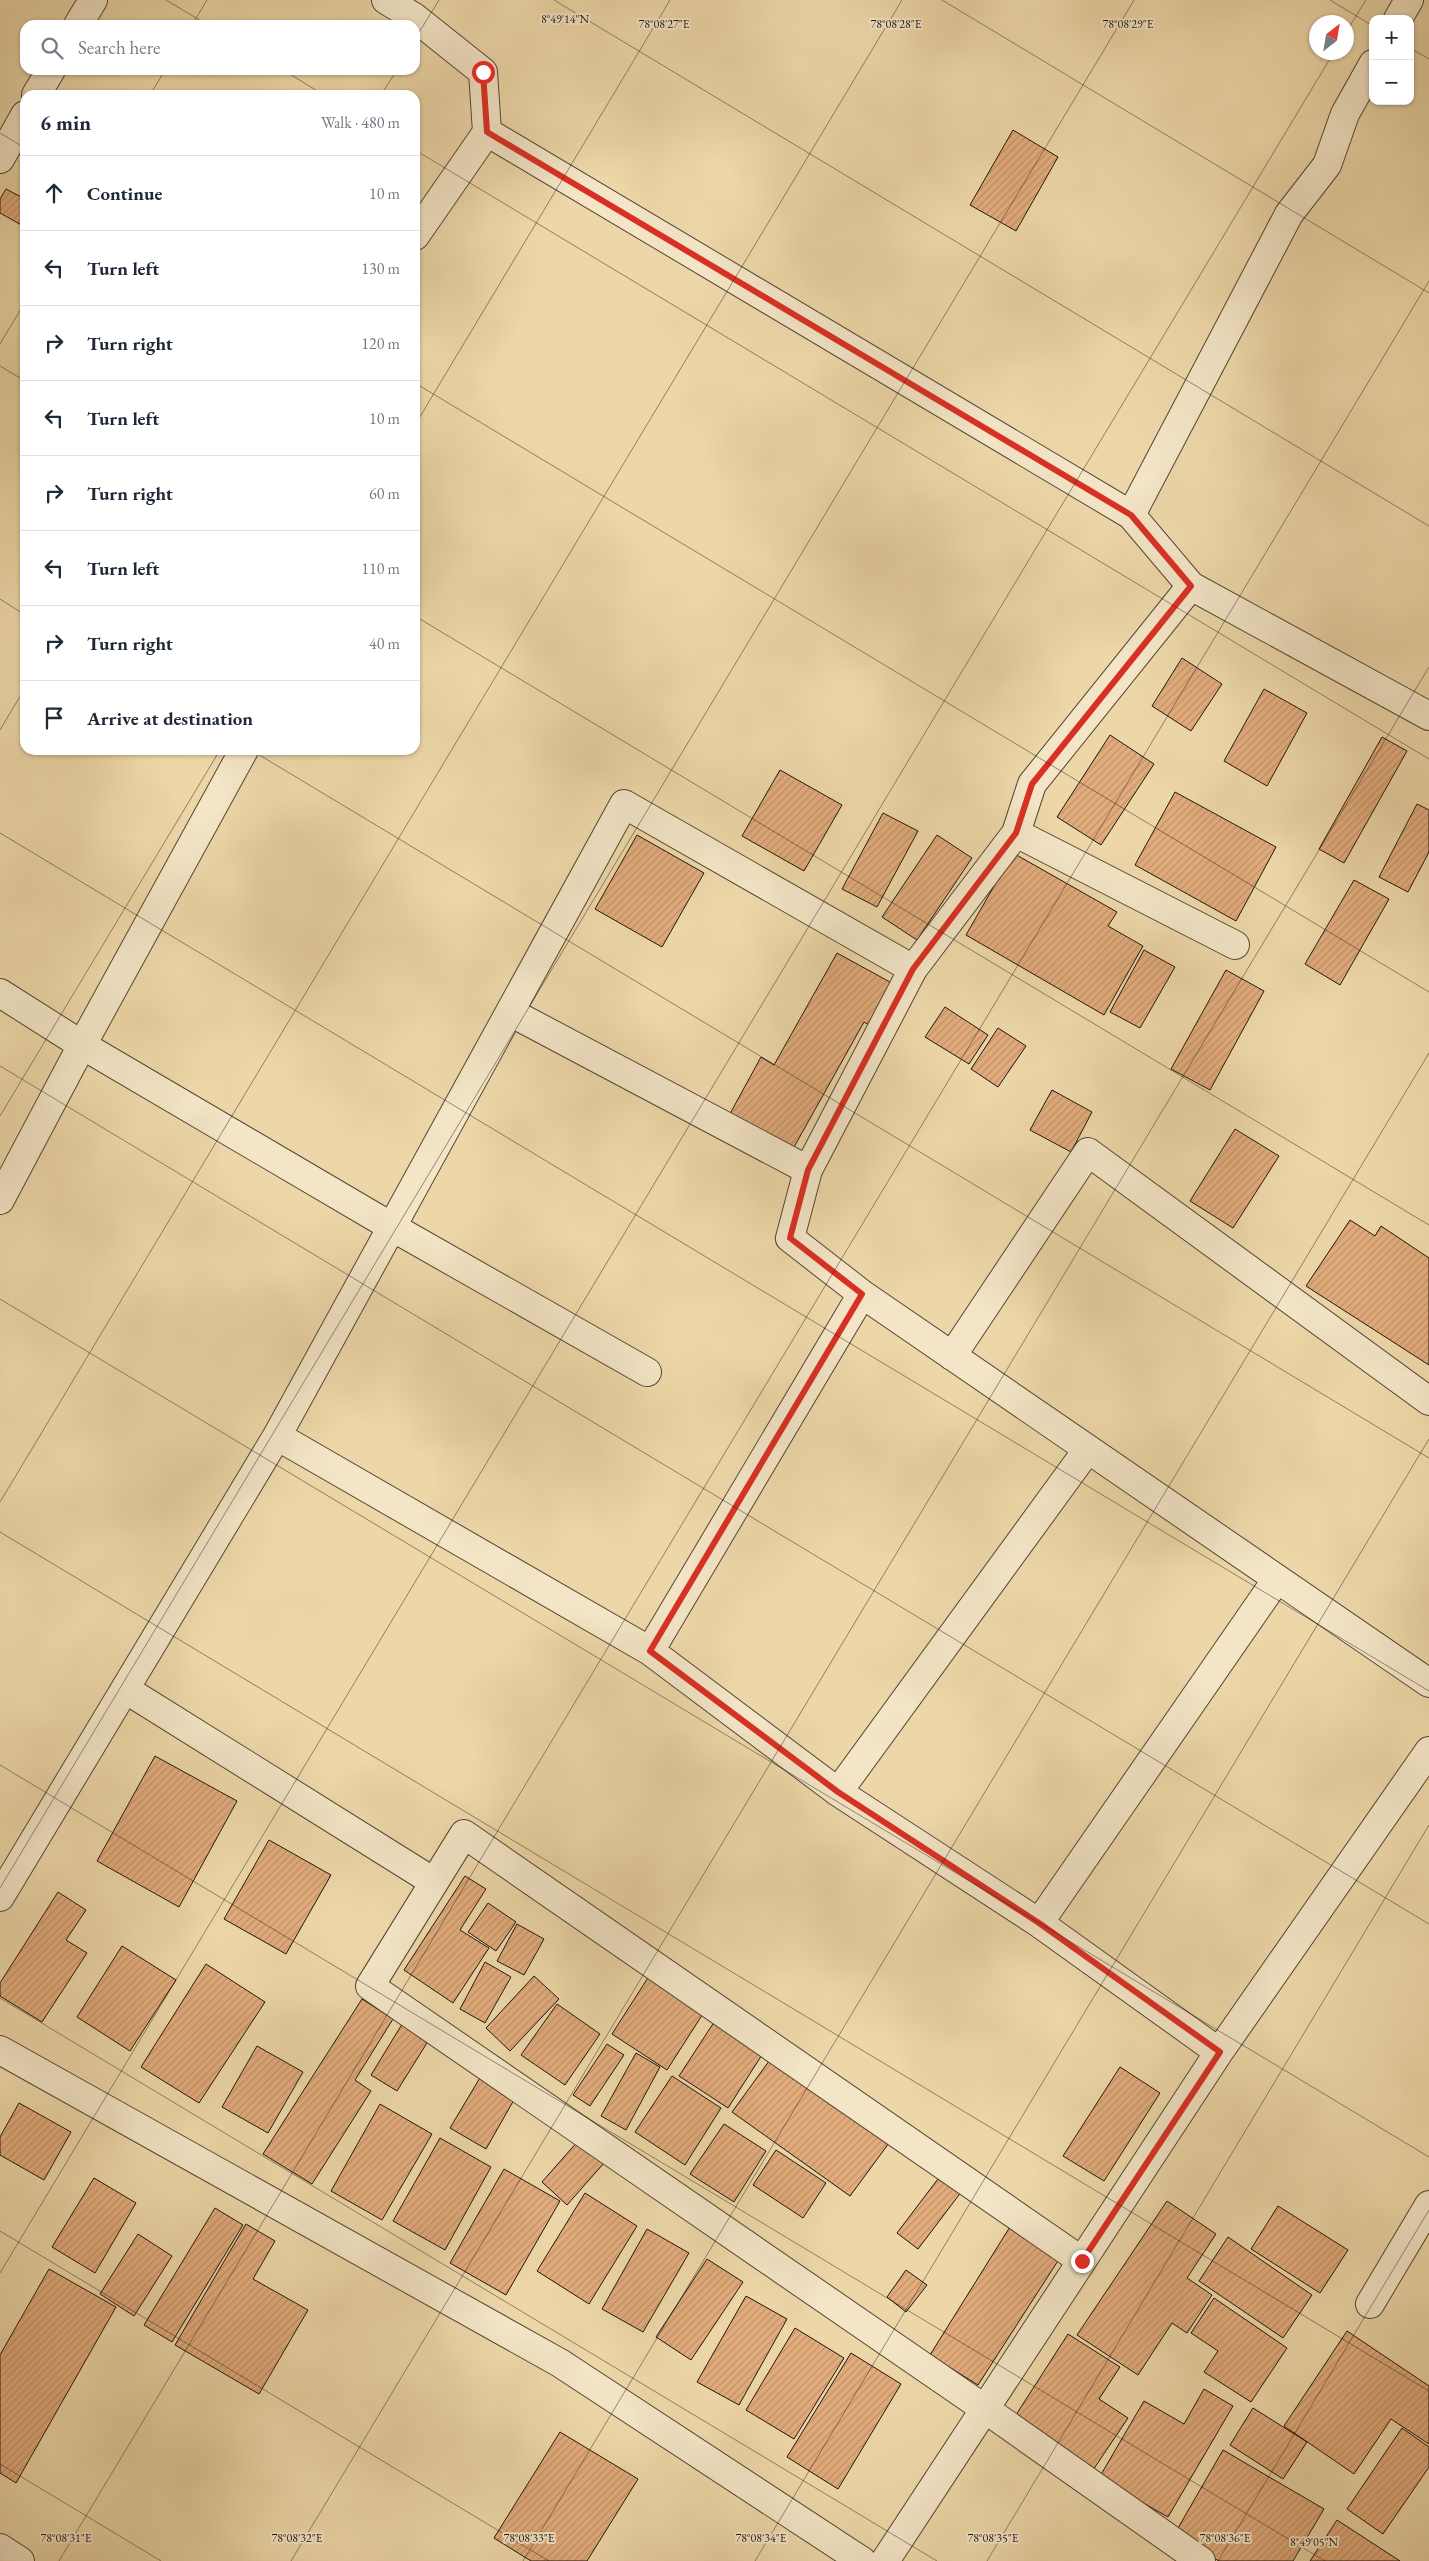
<!DOCTYPE html>
<meta charset="utf-8">
<style>
body{margin:0;font-family:"EB Garamond",serif;background:#f2f2f3;color:#1f2937}
.controls{position:absolute;right:15px;top:15px;display:grid;overflow:hidden;border-radius:10px;box-shadow:0 1px 4px #0004}
.controls button{width:45px;height:45px;display:grid;place-items:center;padding:0;border:0;border-bottom:1px solid #e0e1e3;background:#fff;color:#1f2937;font:25px sans-serif}
.compass{position:absolute;left:1309px;top:15px;width:45px;height:45px;border-radius:50%;background:#fff;box-shadow:0 1px 4px #0004;rotate:31deg}
.stop{position:absolute;width:15px;height:15px;margin:-11px;border:4px solid #d93025;border-radius:50%;background:#fff}
.stop.end{background:#d93025;border-color:#fff;box-shadow:0 1px 5px #0008}
.list{margin:0;padding:0;list-style:none}
h2{display:flex;justify-content:space-between;align-items:center;height:65px;margin:0;padding:0 20px;font-size:21px}
h2 small{font-size:16px;font-weight:400;color:#747a83}
.list li{display:grid;grid-template-columns:32px 1fr auto;gap:15px;align-items:center;box-sizing:border-box;height:75px;padding:0 20px;border-top:1px solid #e0e1e3}
.list b{display:block;font-size:19px;white-space:nowrap}
.list em{font-size:16px;font-style:normal;color:#747a83}
.icon{flex:none;width:28px;height:28px;fill:none;stroke:currentColor;stroke-width:2;stroke-linecap:round;stroke-linejoin:round}
.map{position:relative;flex:none;width:1429px;height:2561px;overflow:hidden}
.search{position:absolute;background:#fff;box-shadow:0 1px 4px #0004;left:20px;top:20px;width:400px;height:55px;display:flex;align-items:center;gap:12px;box-sizing:border-box;padding:0 18px;border-radius:15px;color:#747a83;font-size:19px}
.panel{position:absolute;background:#fff;box-shadow:0 1px 4px #0004;left:20px;top:90px;width:400px;height:665px;border-radius:15px}
.map>svg:first-child{display:block}
</style>
<div class="map">
<svg width="1429" height="2561" viewBox="0 0 1429 2561">
<defs>
<pattern id="building-hatch" width="6" height="6" patternUnits="userSpaceOnUse" patternTransform="scale(1.25)"><rect width="6" height="6" fill="#e2ac7c"/><path d="M-1 1l2-2M0 6l6-6M5 7l2-2" fill="none" stroke="#c2936a"/></pattern>
</defs>
<rect width="100%" height="100%" fill="#edd7a8"/>
<filter id="stains"><feTurbulence type="fractalNoise" baseFrequency=".004" numOctaves="4"/><feColorMatrix values="0 0 0 0 .2 0 0 0 0 .09 0 0 0 0 .02 0 0 0 .5 -.17"/></filter>
<radialGradient id="worn" r=".72"><stop offset=".6" stop-color="#630" stop-opacity="0"/><stop offset="1" stop-color="#630" stop-opacity=".3"/></radialGradient>
<path fill="url(#building-hatch)" stroke="#201510" d="M1013 130 1058 157 1016 231 970 205Z
M6 189 25 199V227L0 213V199Z
M1182 658 1222 684 1191 731 1152 706Z
M1264 689 1307 713 1267 786 1224 761Z
M1110 735 1154 764 1101 845 1057 817Z
M1382 737 1407 751 1344 863 1319 849Z
M780 770 842 805 804 871 742 836Z
M1175 792 1276 847 1236 921 1135 865Z
M1417 804 1429 810V852L1408 892 1379 877Z
M883 813 918 831 877 907 842 889Z
M637 835 704 873 662 947 595 909Z
M937 835 972 858 917 940 882 917Z
M1013 853 1117 912 1108 926 1143 946 1104 1015 966 935Z
M1354 880 1389 899 1340 985 1305 964Z
M1144 950 1175 967 1140 1028 1110 1012Z
M837 953 899 987 876 1029 864 1022 789 1156 726 1121 761 1057 774 1065Z
M1226 970 1264 991 1210 1090 1171 1069Z
M945 1007 988 1035 969 1064 925 1037Z
M998 1028 1026 1046 998 1087 971 1069Z
M1052 1090 1092 1112 1071 1152 1030 1130Z
M1235 1129 1279 1156 1233 1228 1190 1201Z
M1350 1220 1375 1236 1381 1226 1429 1258V1365L1306 1286Z
M155 1756 237 1801 179 1907 97 1861Z
M269 1840 331 1875 286 1954 224 1919Z
M465 1876 486 1889 460 1930 489 1948 453 2003 404 1970Z
M58 1892 86 1910 66 1940 87 1953 42 2022 0 1996V1983Z
M488 1903 516 1922 496 1951 468 1932Z
M517 1924 544 1939 524 1975 497 1961Z
M122 1946 176 1980 130 2051 77 2017Z
M485 1962 511 1977 485 2023 460 2009Z
M206 1964 265 2002 199 2103 141 2067Z
M651 1973 706 2009 667 2070 612 2034Z
M534 1976 559 1999 510 2051 486 2028Z
M362 1999 393 2019 355 2080 371 2091 312 2184 263 2154Z
M557 2004 600 2034 565 2085 521 2055Z
M718 2016 767 2047 728 2108 679 2076Z
M404 2021 430 2038 397 2091 371 2075Z
M607 2044 624 2055 590 2106 573 2095Z
M257 2046 303 2072 268 2133 222 2107Z
M636 2053 660 2067 626 2130 601 2116Z
M772 2057 889 2143 850 2196 732 2112Z
M1120 2067 1160 2093 1104 2181 1063 2156Z
M484 2071 519 2091 486 2149 450 2128Z
M672 2076 721 2108 685 2165 635 2132Z
M19 2103 71 2132 44 2180 0 2155V2137Z
M380 2104 432 2134 382 2220 331 2191Z
M724 2124 766 2151 734 2202 690 2174Z
M440 2138 491 2167 445 2250 393 2221Z
M578 2141 604 2163 567 2205 542 2182Z
M776 2150 826 2183 803 2218 753 2185Z
M504 2169 560 2201 506 2295 450 2263Z
M944 2171 965 2187 918 2249 897 2233Z
M94 2178 136 2203 95 2273 52 2247Z
M585 2193 637 2226 589 2304 537 2271Z
M1167 2201 1216 2234 1187 2278 1212 2295 1187 2333 1172 2323 1138 2375 1077 2335Z
M1278 2206 1348 2250 1320 2293 1251 2249Z
M215 2208 243 2225 172 2342 144 2325Z
M1013 2222 1063 2253 978 2385 930 2355Z
M246 2224 275 2241 253 2279 308 2310 259 2394 175 2345Z
M647 2229 689 2253 643 2332 602 2309Z
M138 2234 172 2256 134 2316 100 2294Z
M1228 2237 1312 2295 1283 2338 1199 2281Z
M707 2259 743 2282 691 2360 656 2337Z
M49 2269 116 2307 16 2483 0 2473V2355Z
M906 2270 927 2285 906 2312 887 2297Z
M746 2296 787 2319 739 2405 697 2382Z
M1214 2298 1287 2348 1251 2402 1204 2372 1218 2351 1191 2333Z
M795 2328 844 2358 794 2439 746 2410Z
M1347 2331 1429 2386V2444L1391 2419 1354 2474 1284 2426Z
M1068 2334 1120 2367 1099 2399 1128 2418 1093 2470 1014 2418Z
M851 2353 901 2384 838 2489 787 2457Z
M1204 2389 1233 2406 1168 2517 1099 2478 1144 2401 1184 2424Z
M1253 2408 1307 2442 1283 2479 1230 2445Z
M1402 2428 1429 2447V2467L1383 2534 1347 2509Z
M560 2432 638 2479 587 2561H531L494 2538Z
M1223 2450 1324 2509 1293 2561H1219L1174 2535Z
M1337 2520 1400 2561H1310Z"/>
<g fill="none" stroke-linecap="round" stroke-linejoin="round">
<g stroke="#534636" stroke-width="30">
<path id="minor" d="M386 0 414 17 483 72 487 132 415 236
M1398 19 1409 0
M78 25 93 0
M36 95 51 70
M487 132 1131 515 1191 586 1429 716
M0 159 25 115
M1131 515 1289 214 1327 165 1345 114 1373 64
M1016 833 1235 945
M913 969 1016 833 1032 784 1191 586
M0 993 82 1045 244 750
M510 1012 808 1170 790 1238 862 1294
M0 1200 82 1045 392 1227 647 1372
M952 1356 1088 1152 1429 1401
M277 1436 624 804 913 969 808 1170
M650 1651 862 1294 1429 1683
M125 1689 434 1882
M838 1792 1088 1449
M0 1897 277 1436 650 1651 838 1792 1039 1923 1219 2052 885 2561
M1039 1923 1277 1579
M0 2050 560 2363 862 2561
M1219 2052 1429 1751
M1082 2261 464 1834 370 1986 985 2409 1201 2561
M1370 2304 1429 2205
M0 2548 20 2561"/>
</g>
<use href="#minor" stroke="#f3e5c6" stroke-width="28"/>
</g>
<g fill="none" stroke-linecap="round" stroke-linejoin="round">
<path stroke="#d93025" stroke-width="6" d="M483 72 487 132 1131 515 1191 586 1032 784 1016 833 913 969 808 1170 790 1238 862 1294 650 1651 838 1792 1039 1923 1220 2052 1082 2261"/>
</g>
<path fill="none" stroke="#201510" stroke-width="1" stroke-opacity="0.45" d="M166 0 208 25M554 0 1429 526M942 0 1429 293M1330 0 1373 26M192 25 207 0M1346 32 1366 0M415 39 439 0M1410 48 1429 59M283 70 324 95M150 95 165 70M381 95 397 70M0 133 25 148M415 150 1429 759M0 344 25 302M0 366 25 381M415 383 1429 992M415 425 670 0M0 599 25 615M415 616 1429 1225M0 730 25 688M251 750 1429 1458M0 833 1429 1691M0 1066 1429 1924M0 1116 220 750M0 1299 1429 2157M0 1502 902 0M0 1532 1429 2391M0 1765 1325 2561M0 1888 1134 0M0 1998 937 2561M0 2231 549 2561M0 2273 1334 52M0 2464 161 2561M59 2561 1429 281M291 2561 1429 667M523 2561 1429 1053M755 2561 1429 1439M987 2561 1429 1825M1218 2561 1429 2210"/>
<g font-size="12" text-anchor="middle" fill="#201510" stroke="#f3e5c6" stroke-width="4" stroke-linejoin="round" paint-order="stroke">
<text x="565" y="23">8°49'14"N</text>
<text x="664" y="28">78°08'27"E</text>
<text x="896" y="28">78°08'28"E</text>
<text x="1128" y="28">78°08'29"E</text>
<text x="66" y="2542">78°08'31"E</text>
<text x="297" y="2542">78°08'32"E</text>
<text x="529" y="2542">78°08'33"E</text>
<text x="761" y="2542">78°08'34"E</text>
<text x="993" y="2542">78°08'35"E</text>
<text x="1225" y="2542">78°08'36"E</text>
<text x="1314" y="2546">8°49'05"N</text>
</g>
<rect width="100%" height="100%" filter="url(#stains)"/>
<rect width="100%" height="100%" fill="url(#worn)"/>
</svg>
<div class="controls">
<button>+</button>
<button>−</button>
</div>
<svg class="compass" viewBox="-18 -18 36 36"><path d="M0-13l5 13h-10z" fill="#e53935"/><path d="M0 13l5-13h-10z" fill="#747a83"/></svg>
<div class="stop" style="left:483px;top:72px"></div>
<div class="stop end" style="left:1082px;top:2261px"></div>
<div class="search"><svg class="icon" aria-label="search" viewBox="0 0 24 24"><circle cx="10" cy="10" r="6"/><path d="M15 15l6 6"/></svg>Search here</div>
<section class="panel">
<h2>6 min<small>Walk · 480 m</small></h2>
<ul class="list">
<li><svg class="icon" aria-label="ahead" viewBox="0 0 24 24"><path d="M12 20V5M6 11l6-6 6 6"/></svg><div><b>Continue</b></div><em>10 m</em></li>
<li><svg class="icon" aria-label="left" viewBox="0 0 24 24"><path d="M17 20v-9H6M10 6l-5 5 5 5"/></svg><div><b>Turn left</b></div><em>130 m</em></li>
<li><svg class="icon" aria-label="right" viewBox="0 0 24 24"><path d="M7 20v-9h11M14 6l5 5-5 5"/></svg><div><b>Turn right</b></div><em>120 m</em></li>
<li><svg class="icon" aria-label="left" viewBox="0 0 24 24"><path d="M17 20v-9H6M10 6l-5 5 5 5"/></svg><div><b>Turn left</b></div><em>10 m</em></li>
<li><svg class="icon" aria-label="right" viewBox="0 0 24 24"><path d="M7 20v-9h11M14 6l5 5-5 5"/></svg><div><b>Turn right</b></div><em>60 m</em></li>
<li><svg class="icon" aria-label="left" viewBox="0 0 24 24"><path d="M17 20v-9H6M10 6l-5 5 5 5"/></svg><div><b>Turn left</b></div><em>110 m</em></li>
<li><svg class="icon" aria-label="right" viewBox="0 0 24 24"><path d="M7 20v-9h11M14 6l5 5-5 5"/></svg><div><b>Turn right</b></div><em>40 m</em></li>
<li><svg class="icon" aria-label="arrive" viewBox="0 0 24 24"><path d="M6 21V4h12l-3 4 3 4H6"/></svg><div><b>Arrive at destination</b></div></li>
</ul>
</section>
</div>
